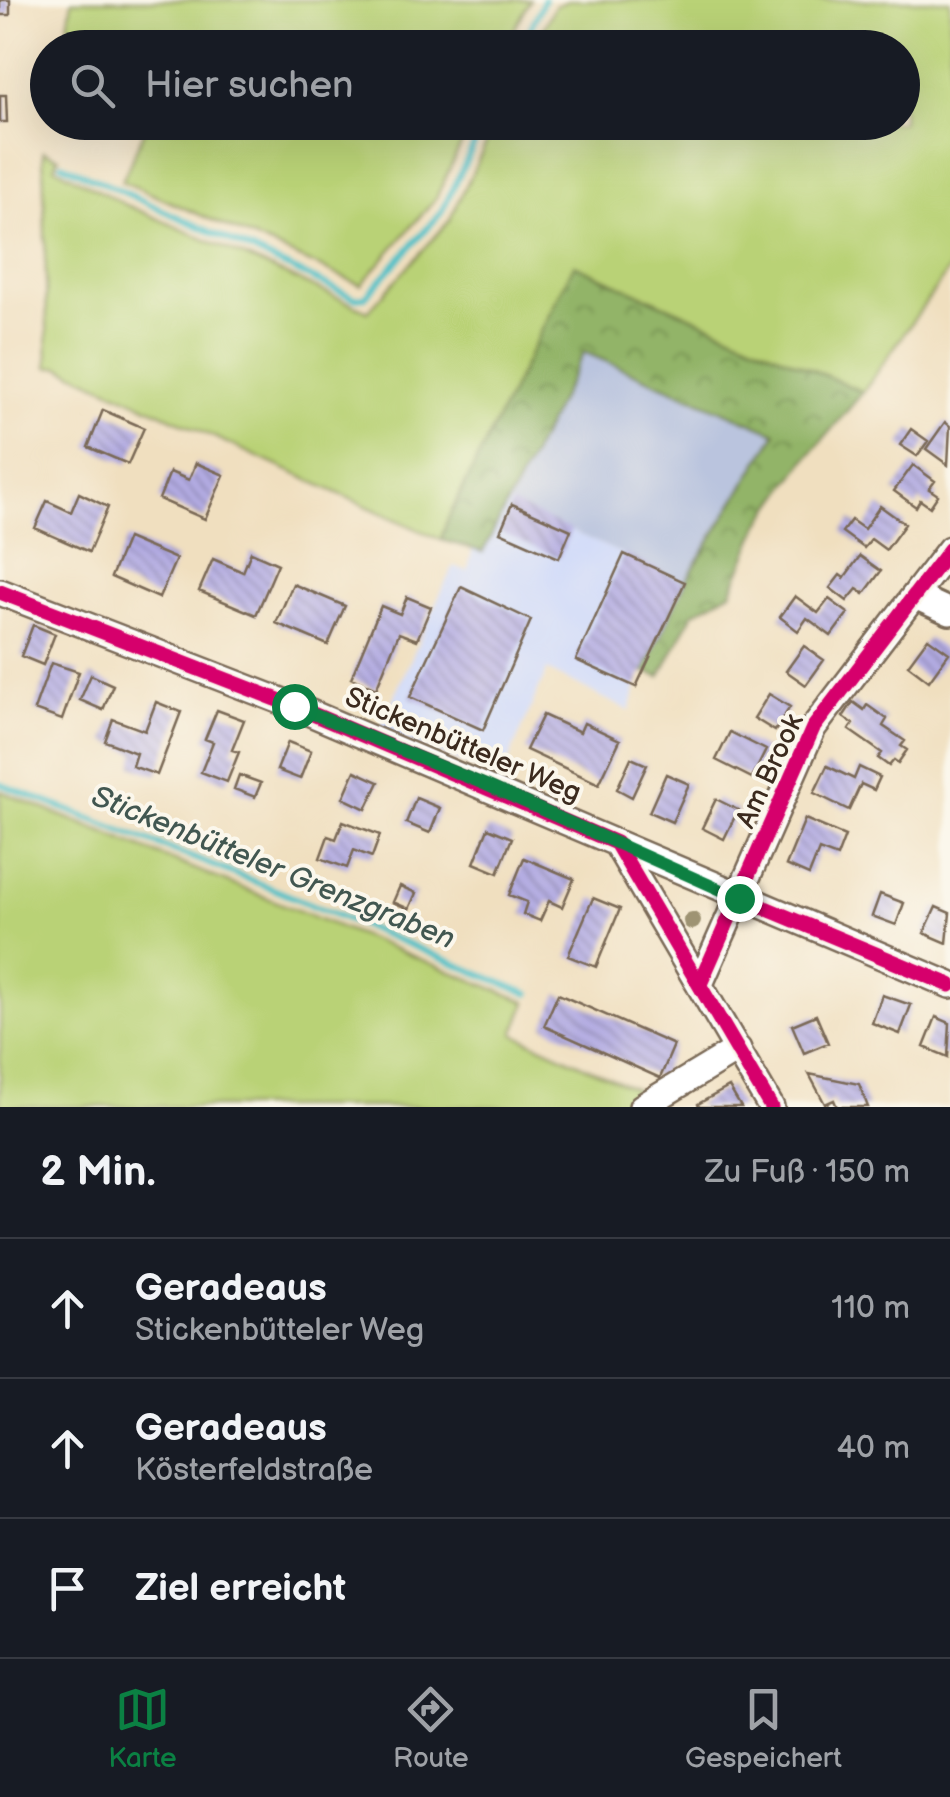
<!DOCTYPE html>
<html lang="de">
<meta charset="utf-8">
<style>
body{margin:0;font-family:"Balsamiq Sans",sans-serif;background:#20242c;color:#f1f3f6}
.stop{position:absolute;width:30px;height:30px;margin:-22px;border:8px solid #0b8043;border-radius:50%;background:#fff}
.stop.end{background:#0b8043;border-color:#fff;box-shadow:0 2px 10px #0008}
.list{margin:0;padding:0;list-style:none}
h2{display:flex;justify-content:space-between;align-items:center;height:130px;margin:0;padding:0 40px;font-size:42px}
h2 small{font-size:32px;font-weight:400;color:#9ea1a6}
.list li{display:grid;grid-template-columns:65px 1fr auto;gap:30px;align-items:center;box-sizing:border-box;height:140px;padding:0 40px;border-top:2px solid #363941}
.list b{display:block;font-size:38px;white-space:nowrap}
.list p{margin:0;font-size:32px;white-space:nowrap;color:#9ea1a6}
.list em{font-size:32px;font-style:normal;color:#9ea1a6}
.icon{flex:none;width:55px;height:55px;fill:none;stroke:currentColor;stroke-width:2;stroke-linecap:round;stroke-linejoin:round}
.map{position:relative;flex:none;width:950px;height:1107px;overflow:hidden}
.search{position:absolute;background:#171b24;box-shadow:0 10px 40px #0002;left:30px;right:30px;top:30px;height:110px;display:flex;align-items:center;gap:25px;box-sizing:border-box;padding:0 35px;border-radius:55px;color:#9ea1a6;font-size:38px}
.sheet{height:550px;background:#171b24}
nav{display:flex;justify-content:space-around;align-items:center;box-sizing:border-box;height:140px;border-top:2px solid #363941;background:#171b24;font-size:28px;color:#9ea1a6}
nav a{display:grid;justify-items:center;gap:5px}
nav .on{color:#0b8043}
.map>svg:first-child{display:block}
</style>
<div class="map">
<svg width="950" height="1107" viewBox="0 0 950 1107">
<defs>
<pattern id="forest-crowns" width="20" height="18" patternUnits="userSpaceOnUse" patternTransform="scale(2.5)"><rect width="20" height="18" fill="#92b467"/><path d="M2 6a3 3 0 1 1 6 0M12 15a3 3 0 1 1 6 0" fill="none" stroke="#789354"/></pattern>
<pattern id="building-back-hatch" width="6" height="6" patternUnits="userSpaceOnUse" patternTransform="scale(2.5)"><rect width="6" height="6" fill="#b2abe2"/><path d="M-1 5l2 2M0 0l6 6M5-1l2 2" fill="none" stroke="#928bb7"/></pattern>
</defs>
<rect width="100%" height="100%" fill="#fbf7ec"/>
<filter id="ink" filterUnits="userSpaceOnUse"><feTurbulence type="fractalNoise" baseFrequency=".01" numOctaves="2"/><feDisplacementMap in="SourceGraphic" scale="20" xChannelSelector="R" yChannelSelector="G"/><feConvolveMatrix kernelMatrix="1 2 1 2 8 2 1 2 1" color-interpolation-filters="sRGB"/></filter>
<filter id="wash" filterUnits="userSpaceOnUse"><feTurbulence type="fractalNoise" baseFrequency=".0048" numOctaves="4" result="noise"/><feDisplacementMap in="SourceGraphic" scale="40" xChannelSelector="R" yChannelSelector="G"/><feGaussianBlur stdDeviation="2.25" result="paint"/><feColorMatrix in="noise" values="0 0 0 0 0 0 0 0 0 0 0 0 0 0 0 0 0 1.4 0 .05"/><feComposite in="paint" operator="in"/></filter>
<g filter="url(#wash)">
<rect width="100%" height="100%" fill="#f0dfbf"/>
<path fill="#d0daf9" d="M509 503 685 582 636 687 630 711 547 670 501 778 379 730 453 566 468 571 472 550 483 552Z"/>
<path fill="#bac4de" d="M584 352 776 433 685 582 509 503Z"/>
<path fill="#b9d276" stroke="#7a7e4a" stroke-width="2.5" d="M72 0H530L505 47 137 48 68 25Z
M570 0H950V268L863 392 574 265 447 521 441 540 60 367H48L43 151 59 157 55 167 124 204 368 311 449 221 496 123 902 122V48L534 47 555 6Z
M148 123V122L471 123 436 198 361 285 122 181Z
M0 791 527 1002 514 1034 646 1094 622 1107H0Z"/>
<path fill="url(#forest-crowns)" stroke="#666f42" stroke-width="2.5" d="M574 265 863 392 803 463 760 524 731 592 693 613 660 677 644 671 685 582 776 433 584 352 483 552 441 540 447 521Z"/>
<g fill="none" stroke-linecap="round" stroke-linejoin="round">
<path stroke="#53c1c7" stroke-width="6" d="M521 48 544 0
M62 164 355 298 365 297 441 213 485 122
M0 784 266 886 529 994"/>
</g>
<g id="blocks">
<path fill="url(#building-back-hatch)" d="M0 0H10V15H0Z
M0 95H6L7 122H0Z
M103 410 144 428 128 464 88 447Z
M945 422 950 426 948 465 926 449Z
M911 429 928 441 917 456 900 445Z
M196 463 224 475 205 519 159 499 170 472 189 480Z
M913 465 935 481 929 489 938 495 930 507 920 500 916 507 894 491Z
M79 493 108 507 89 552 35 528 47 501 71 512Z
M512 504 571 530 559 558 500 532Z
M880 506 905 524 886 550 871 539 864 548 842 532 851 520 864 529Z
M127 538 176 559 159 598 111 577Z
M251 552 278 564 256 615 199 591 213 559 243 572Z
M624 554 685 582 636 687 576 660Z
M860 556 881 571 864 594 857 589 847 601 830 588 840 575 844 578Z
M293 584 345 606 328 645 276 623Z
M461 587 531 620 483 730 410 697Z
M795 596 818 613 829 599 848 613 831 636 807 618 798 631 780 617Z
M407 597 431 607 417 640 399 633 376 689 351 678 381 606 400 614Z
M33 625 55 634 43 665 21 656Z
M928 638 949 653 929 681 908 665Z
M804 646 824 660 806 685 786 671Z
M51 663 79 672 62 720 34 710Z
M91 675 113 685 103 710 80 700Z
M769 694 790 707 775 731 754 718Z
M156 702 181 712 157 775 132 766 136 753 105 741 113 719 145 731Z
M853 702 864 710 867 705 887 719 883 726 905 741 901 746 907 750 898 763 894 760 889 766 878 758 882 753 849 730 853 724 843 717Z
M217 710 244 720 232 750 239 752 227 782 201 772 213 742 205 739Z
M543 715 580 732 584 723 620 740 599 784 526 750Z
M730 732 766 750 752 778 716 760Z
M288 742 311 751 300 779 277 770Z
M631 758 647 765 632 797 617 789Z
M827 766 854 779 859 767 880 777 874 790 861 784 849 810 814 793Z
M355 771 379 782 366 809 343 798Z
M666 774 689 784 672 822 649 812Z
M239 775 261 783 255 797 234 789Z
M416 798 440 808 430 833 406 823Z
M716 799 738 810 724 839 702 828Z
M805 819 845 836 837 857 819 850 809 875 786 865Z
M343 821 380 835 372 857 354 850 347 868 320 858 328 836 336 839Z
M488 828 512 838 498 873 474 863Z
M524 858 574 879 562 907 549 901 540 921 523 914 527 902 509 895Z
M400 886 416 893 409 909 393 902Z
M880 894 904 903 896 925 872 916Z
M593 898 620 909 596 967 568 956Z
M936 907 950 913 947 943 924 933Z
M558 994 674 1045 660 1078 544 1026Z
M882 995 911 1005 900 1034 872 1023Z
M816 1015 828 1043 804 1053 792 1025Z
M936 1017 950 1023 948 1057 924 1047Z
M809 1074 859 1084 868 1107H837L834 1100 825 1104Z
M729 1087 741 1107H699L698 1104Z"/>
</g>
</g>
<g filter="url(#ink)">
<use href="#blocks" fill-opacity="0" stroke="#7a6956" stroke-width="2.5"/>
<g fill="none" stroke-linecap="round" stroke-linejoin="round">
<g stroke="#7a6956" stroke-width="30">
<path id="minor" d="M0 592 294 706 616 843 771 1107
M915 596 950 612
M616 843 950 985
M700 984 813 728 950 549
M642 1107 738 1049"/>
</g>
<use href="#minor" stroke="#fff" stroke-width="25"/>
<g stroke="#fbf7ec" stroke-width="21">
<path id="cycleway" d="M0 592 294 706 616 843 771 1107
M739 897 950 985
M700 984 813 728 950 549"/>
</g>
<use href="#cycleway" stroke="#d6006c" stroke-width="15"/>
</g>
<circle fill="#9e9373" cx="692" cy="921" r="9"/>
</g>
<g fill="none" stroke-linecap="round" stroke-linejoin="round" filter="url(#ink)">
<path stroke="#0b8043" stroke-width="12" d="M294 706 486 785 739 898"/>
</g>
<g text-anchor="middle" dominant-baseline="central" stroke-width="8" stroke-linejoin="round" paint-order="stroke">
<g font-size="28" fill="#3b2a1e" stroke="#fbf7ec">
<text transform="translate(463 745) rotate(23)">Stickenbütteler Weg</text>
<text transform="translate(770 771) rotate(-65)">Am Brook</text>
</g>
<g font-size="30" font-style="italic" fill="#425751" stroke="#fbf7ec">
<text transform="translate(273 868) rotate(22)">Stickenbütteler Grenzgraben</text>
</g>
</g>
</svg>
<div class="stop" style="left:294px;top:706px"></div>
<div class="stop end" style="left:739px;top:898px"></div>
<div class="search"><svg class="icon" aria-label="search" viewBox="0 0 24 24"><circle cx="10" cy="10" r="6"/><path d="M15 15l6 6"/></svg>Hier suchen</div>
</div>
<section class="sheet">
<h2>2 Min.<small>Zu Fuß · 150 m</small></h2>
<ul class="list">
<li><svg class="icon" aria-label="ahead" viewBox="0 0 24 24"><path d="M12 20V5M6 11l6-6 6 6"/></svg><div><b>Geradeaus</b><p>Stickenbütteler Weg</p></div><em>110 m</em></li>
<li><svg class="icon" aria-label="ahead" viewBox="0 0 24 24"><path d="M12 20V5M6 11l6-6 6 6"/></svg><div><b>Geradeaus</b><p>Kösterfeldstraße</p></div><em>40 m</em></li>
<li><svg class="icon" aria-label="arrive" viewBox="0 0 24 24"><path d="M6 21V4h12l-3 4 3 4H6"/></svg><div><b>Ziel erreicht</b></div></li>
</ul>
</section>
<nav>
<a class="on"><svg class="icon" aria-label="map" viewBox="0 0 24 24"><path d="M3 6l6-2 6 2 6-2v14l-6 2-6-2-6 2zM9 4v14M15 6v14"/></svg>Karte</a>
<a><svg class="icon" aria-label="directions" viewBox="0 0 24 24"><path d="M12 3l9 9-9 9-9-9zM9 14v-3h6M13 9l2 2-2 2"/></svg>Route</a>
<a><svg class="icon" aria-label="saved" viewBox="0 0 24 24"><path d="M7 4h10v16l-5-4-5 4z"/></svg>Gespeichert</a>
</nav>
